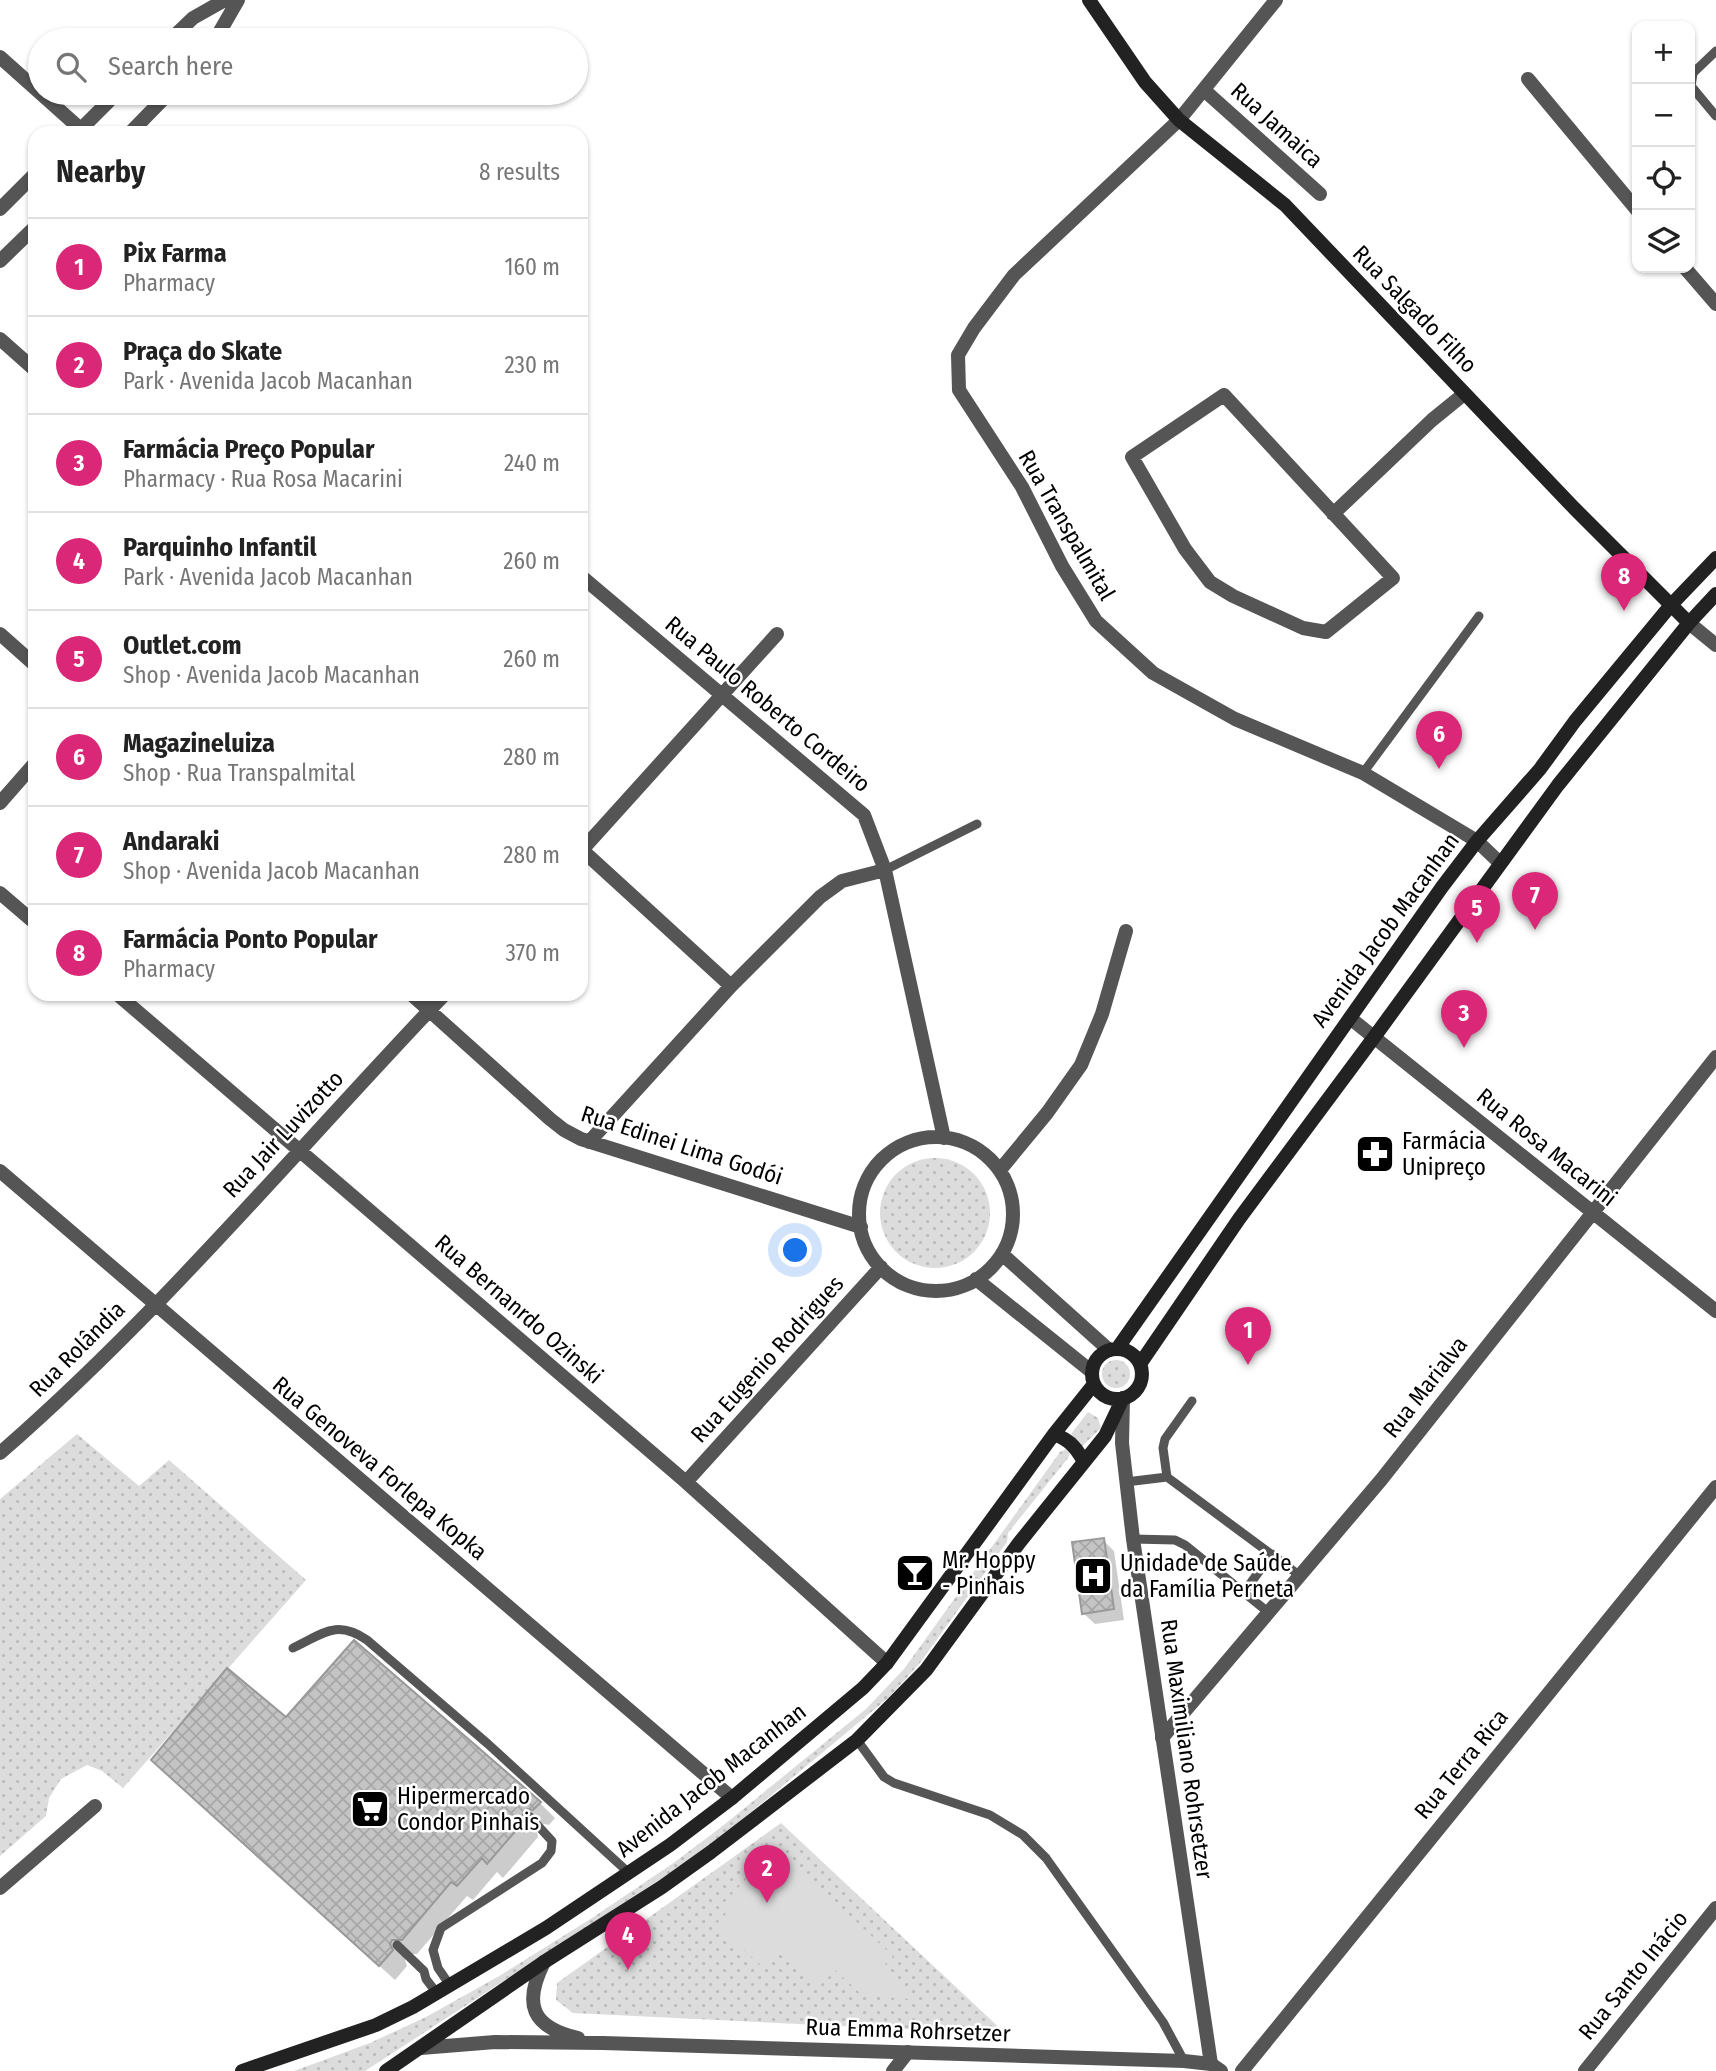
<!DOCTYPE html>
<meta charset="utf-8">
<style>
body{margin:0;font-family:"Fira Sans Condensed",sans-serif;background:#f6f6f6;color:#222}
.controls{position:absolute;right:21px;top:21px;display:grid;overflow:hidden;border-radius:14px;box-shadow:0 2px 5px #0004}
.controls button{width:63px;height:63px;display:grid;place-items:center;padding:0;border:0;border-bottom:2px solid #e0e0e0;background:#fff;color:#222;font:35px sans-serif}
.you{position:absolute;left:796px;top:1251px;width:24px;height:24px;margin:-18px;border:5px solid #fff;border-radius:50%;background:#1a73e8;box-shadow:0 0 0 10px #1a73e833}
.badge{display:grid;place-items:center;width:46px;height:46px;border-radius:50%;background:#db2777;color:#fff;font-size:23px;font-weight:700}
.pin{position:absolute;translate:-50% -58px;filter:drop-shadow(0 2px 4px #0008)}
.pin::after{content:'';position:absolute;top:37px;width:24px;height:21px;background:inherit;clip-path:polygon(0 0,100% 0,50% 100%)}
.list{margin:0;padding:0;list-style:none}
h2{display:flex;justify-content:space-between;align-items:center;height:91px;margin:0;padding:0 28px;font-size:30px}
h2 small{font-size:23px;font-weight:400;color:#767676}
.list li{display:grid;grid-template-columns:46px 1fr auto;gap:21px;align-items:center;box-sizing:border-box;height:98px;padding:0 28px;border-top:2px solid #e0e0e0}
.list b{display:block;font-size:26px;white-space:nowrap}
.list p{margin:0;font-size:23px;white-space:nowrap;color:#767676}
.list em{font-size:23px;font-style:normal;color:#767676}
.icon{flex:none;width:38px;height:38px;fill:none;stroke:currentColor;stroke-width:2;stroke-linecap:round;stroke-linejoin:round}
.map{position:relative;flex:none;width:1716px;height:2071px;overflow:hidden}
.search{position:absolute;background:#fff;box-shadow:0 2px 5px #0004;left:28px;top:28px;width:560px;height:77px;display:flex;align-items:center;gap:18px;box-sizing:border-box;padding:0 24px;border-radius:38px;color:#767676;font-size:26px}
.panel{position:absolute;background:#fff;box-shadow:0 2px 5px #0004;left:28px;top:126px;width:560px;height:875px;border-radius:21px}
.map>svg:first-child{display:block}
</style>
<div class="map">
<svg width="1716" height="2071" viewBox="0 0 1716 2071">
<defs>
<pattern id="grass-dots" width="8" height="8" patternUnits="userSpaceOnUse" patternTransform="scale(1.75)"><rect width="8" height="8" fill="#dcdcdc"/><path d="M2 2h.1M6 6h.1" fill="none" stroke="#bbb" stroke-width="1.8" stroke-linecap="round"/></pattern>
<pattern id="building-cross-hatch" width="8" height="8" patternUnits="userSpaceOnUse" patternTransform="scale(1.75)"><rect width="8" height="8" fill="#c4c4c4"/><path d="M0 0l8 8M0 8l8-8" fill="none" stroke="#a7a7a7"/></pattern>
</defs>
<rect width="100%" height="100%" fill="#fff"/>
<path fill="url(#grass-dots)" d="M880 1213a55 55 0 1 1 110 0a55 55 0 1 1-110 0Z
M1102 1374a14 14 0 1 1 28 0a14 14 0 1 1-28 0Z
M1088 1412 1098 1418 1101 1428 1082 1446 1071 1434Z
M77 1434 139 1486 169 1460 306 1580 123 1788 102 1771 87 1765 61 1779 49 1798 46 1816 0 1856V1499Z
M1066 1449 1070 1452 1068 1458 1008 1533 1007 1542 920 1663 888 1698 726 1833 679 1867 365 2071H294L370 2043 426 2017 501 1975 592 1918 672 1864 720 1828 866 1709 904 1669 1060 1452Z
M781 1823 1006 2034 573 2013 556 2000 557 1983Z"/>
<path fill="#dcdcdc" d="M776 1847 893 1956 880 1970 911 1999 863 1996 835 1970 818 1988 779 1953 764 1968 716 1924 726 1914 720 1907Z"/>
<path fill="#0003" d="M1103 1540 1114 1551 1124 1620 1095 1624 1083 1613Z
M286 1720 540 1803 555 1818 549 1825 544 1824 539 1826 537 1833 538 1837 503 1878 497 1872 473 1900 467 1896 417 1954H408L405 1960 407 1966 395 1980 169 1775Z"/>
<path fill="url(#building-cross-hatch)" stroke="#999" stroke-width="2" d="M1104 1538 1114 1609 1082 1614 1072 1542Z
M354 1640 541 1802 533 1810 528 1809 524 1811 522 1817 524 1821 487 1864 482 1858 457 1886 451 1882 402 1940H392L390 1944 393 1950 379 1966 151 1760 227 1668 286 1717Z"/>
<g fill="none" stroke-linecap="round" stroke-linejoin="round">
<path stroke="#555" stroke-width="9" d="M1716 51 1693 73 1691 86 1716 116
M1363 773 1479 616
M885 870 977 824
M1167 1477 1163 1448 1165 1439 1192 1401
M1126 1482 1167 1477 1299 1575
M1133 1539 1175 1540 1185 1545 1268 1612
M1244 1592 1272 1554
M293 1648C323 1634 336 1619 367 1640L488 1744 629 1873
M857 1740 884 1777 894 1783 990 1815 1023 1835 1046 1858 1163 2022 1184 2061
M397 1945 424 1971 426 1979 436 1992
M449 1984 438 1968 433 1950 441 1928 542 1863 551 1851 552 1841 529 1816"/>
<path stroke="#555" stroke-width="14" d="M1276 0 1179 120 1014 275 974 328 958 355 959 390 1022 487 1062 566 1096 621 1153 673 1235 719 1363 773 1477 841 1500 863
M0 57 85 133
M1528 79 1637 210
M1204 90 1320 194
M1685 268 1716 304
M0 339 35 370
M1224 395 1393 578 1326 632 1303 628 1233 596 1210 582 1185 549 1132 457Z
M1333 514 1432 420 1464 394
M581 576 864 815 885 870 944 1138
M1689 623 1716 645
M0 634 35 665
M0 803 35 763
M581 849 731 986
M581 851 777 634
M0 893 35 923
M117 994 686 1482 887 1663
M411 994 550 1119 564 1130 581 1139 861 1227
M1350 1018 1716 1311
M859 1214a77 77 0 1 1 154 0a77 77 0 1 1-154 0Z
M589 1142 731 986 820 897 842 881 885 870
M1000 1170 1047 1113 1081 1065 1102 1014 1126 931
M0 1171 732 1798
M1002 1254 1109 1350
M976 1279 1092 1372
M0 1453C161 1313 298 1148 445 994
M686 1482 881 1267
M1162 1738 1381 1480 1716 1057
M0 1888 95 1806
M893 2071 908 2052
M1242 2071 1716 1487
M1585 2071 1716 1908"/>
<path stroke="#555" stroke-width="14" d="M170 40 193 18 225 0
M215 40 238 0
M77 133 117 93
M130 133 169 93
M0 209 35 174
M0 261 35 227
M1123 1398 1122 1443 1133 1539 1211 2064
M544 1962C523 2004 531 2027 578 2038
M421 2048 495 2042 603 2043 1184 2061 1211 2064 1221 2071"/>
<path stroke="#222" stroke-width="14" d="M1089 0 1145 82 1179 120 1285 205 1574 508 1689 623
M1117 1349 1442 887 1477 841 1540 769 1575 721 1671 605 1716 558
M1092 1374a25 25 0 1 1 50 0a25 25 0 1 1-50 0Z
M1140 1364 1239 1219 1375 1036 1558 785 1689 623 1716 594
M1054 1434C1069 1440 1075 1446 1083 1460
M242 2071 376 2025 413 2007 546 1928 670 1845 732 1798 863 1688 887 1663 1054 1434 1094 1384
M386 2071 544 1962 662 1887 711 1852 857 1740 926 1670 1019 1543 1105 1436 1123 1398"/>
</g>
<defs>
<g id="pharmacy-square" transform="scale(2.0125)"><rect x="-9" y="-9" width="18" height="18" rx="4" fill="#000" stroke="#fff"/><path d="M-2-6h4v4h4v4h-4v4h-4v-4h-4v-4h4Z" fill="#fff"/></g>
<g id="bar-square" transform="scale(2.0125)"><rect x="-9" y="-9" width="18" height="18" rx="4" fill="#000" stroke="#fff"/><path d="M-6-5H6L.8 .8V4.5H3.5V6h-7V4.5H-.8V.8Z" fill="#fff"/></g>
<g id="hospital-square" transform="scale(2.0125)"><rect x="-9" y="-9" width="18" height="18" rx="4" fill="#000" stroke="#fff"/><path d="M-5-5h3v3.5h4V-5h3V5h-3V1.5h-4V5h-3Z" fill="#fff"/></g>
<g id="supermarket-square" transform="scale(2.0125)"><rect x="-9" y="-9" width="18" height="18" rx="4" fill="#000" stroke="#fff"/><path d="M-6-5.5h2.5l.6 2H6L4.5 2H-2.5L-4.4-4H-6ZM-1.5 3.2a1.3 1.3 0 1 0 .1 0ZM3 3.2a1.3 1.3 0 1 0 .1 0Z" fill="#fff"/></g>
</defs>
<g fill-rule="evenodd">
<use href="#pharmacy-square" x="1375" y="1154"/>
<use href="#bar-square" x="915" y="1573"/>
<use href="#hospital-square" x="1093" y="1576"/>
<use href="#supermarket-square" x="370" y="1809"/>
</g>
<g text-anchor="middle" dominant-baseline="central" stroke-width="5" stroke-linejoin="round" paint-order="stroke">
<g font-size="23" fill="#000" stroke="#fff">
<text transform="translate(1277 125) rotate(42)">Rua Jamaica</text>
<text transform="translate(1415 309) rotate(46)">Rua Salgado Filho</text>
<text transform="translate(1067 525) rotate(60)">Rua Transpalmital</text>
<text transform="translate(768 704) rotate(40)">Rua Paulo Roberto Cordeiro</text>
<text transform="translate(1385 930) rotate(-54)">Avenida Jacob Macanhan</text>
<text transform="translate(283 1134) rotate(-47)">Rua Jair Luvizotto</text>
<text transform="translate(682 1145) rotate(18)">Rua Edinei Lima Godói</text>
<text transform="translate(1547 1147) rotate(39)">Rua Rosa Macarini</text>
<text transform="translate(519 1309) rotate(41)">Rua Bernanrdo Ozinski</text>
<text transform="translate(77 1349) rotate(-45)">Rua Rolândia</text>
<text transform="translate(767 1359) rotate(-48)">Rua Eugenio Rodrigues</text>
<text transform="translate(1425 1387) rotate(-52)">Rua Marialva</text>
<text transform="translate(380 1468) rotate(40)">Rua Genoveva Forlepa Kopka</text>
<text transform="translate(1187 1749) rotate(82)">Rua Maximiliano Rohrsetzer</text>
<text transform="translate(1461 1764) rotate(-51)">Rua Terra Rica</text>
<text transform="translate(711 1780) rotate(-38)">Avenida Jacob Macanhan</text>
<text transform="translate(1633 1975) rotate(-51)">Rua Santo Inácio</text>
<text transform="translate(908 2030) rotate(2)">Rua Emma Rohrsetzer</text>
</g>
<g font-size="23" fill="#000" stroke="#fff" text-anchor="start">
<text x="1402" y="1141">Farmácia<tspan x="1402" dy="26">Unipreço</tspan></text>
<text x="942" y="1560">Mr. Hoppy<tspan x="942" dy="26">- Pinhais</tspan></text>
<text x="1120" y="1563">Unidade de Saúde<tspan x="1120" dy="26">da Família Perneta</tspan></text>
<text x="397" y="1796">Hipermercado<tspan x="397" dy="26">Condor Pinhais</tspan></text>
</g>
</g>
</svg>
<div class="controls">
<button>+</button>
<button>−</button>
<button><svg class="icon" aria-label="locate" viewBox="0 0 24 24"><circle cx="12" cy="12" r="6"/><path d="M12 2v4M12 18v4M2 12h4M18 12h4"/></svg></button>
<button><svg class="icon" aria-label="layers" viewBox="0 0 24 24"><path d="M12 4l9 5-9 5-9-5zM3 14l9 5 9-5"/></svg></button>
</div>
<div class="you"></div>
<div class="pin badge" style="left:1248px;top:1365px">1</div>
<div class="pin badge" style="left:767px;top:1903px">2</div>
<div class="pin badge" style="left:1464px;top:1048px">3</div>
<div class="pin badge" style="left:628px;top:1970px">4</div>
<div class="pin badge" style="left:1477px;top:943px">5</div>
<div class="pin badge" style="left:1439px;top:769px">6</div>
<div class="pin badge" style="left:1535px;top:930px">7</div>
<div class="pin badge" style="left:1624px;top:611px">8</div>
<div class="search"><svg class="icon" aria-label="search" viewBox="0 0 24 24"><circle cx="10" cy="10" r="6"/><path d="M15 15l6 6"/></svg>Search here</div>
<section class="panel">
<h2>Nearby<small>8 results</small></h2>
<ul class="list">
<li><span class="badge">1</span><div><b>Pix Farma</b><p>Pharmacy</p></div><em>160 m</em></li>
<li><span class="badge">2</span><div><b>Praça do Skate</b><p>Park · Avenida Jacob Macanhan</p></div><em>230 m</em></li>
<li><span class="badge">3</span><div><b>Farmácia Preço Popular</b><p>Pharmacy · Rua Rosa Macarini</p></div><em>240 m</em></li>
<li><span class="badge">4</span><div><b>Parquinho Infantil</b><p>Park · Avenida Jacob Macanhan</p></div><em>260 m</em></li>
<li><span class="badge">5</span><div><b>Outlet.com</b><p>Shop · Avenida Jacob Macanhan</p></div><em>260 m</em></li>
<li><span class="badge">6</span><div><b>Magazineluiza</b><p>Shop · Rua Transpalmital</p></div><em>280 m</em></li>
<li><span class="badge">7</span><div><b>Andaraki</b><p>Shop · Avenida Jacob Macanhan</p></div><em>280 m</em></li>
<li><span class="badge">8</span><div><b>Farmácia Ponto Popular</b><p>Pharmacy</p></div><em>370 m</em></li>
</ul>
</section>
</div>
